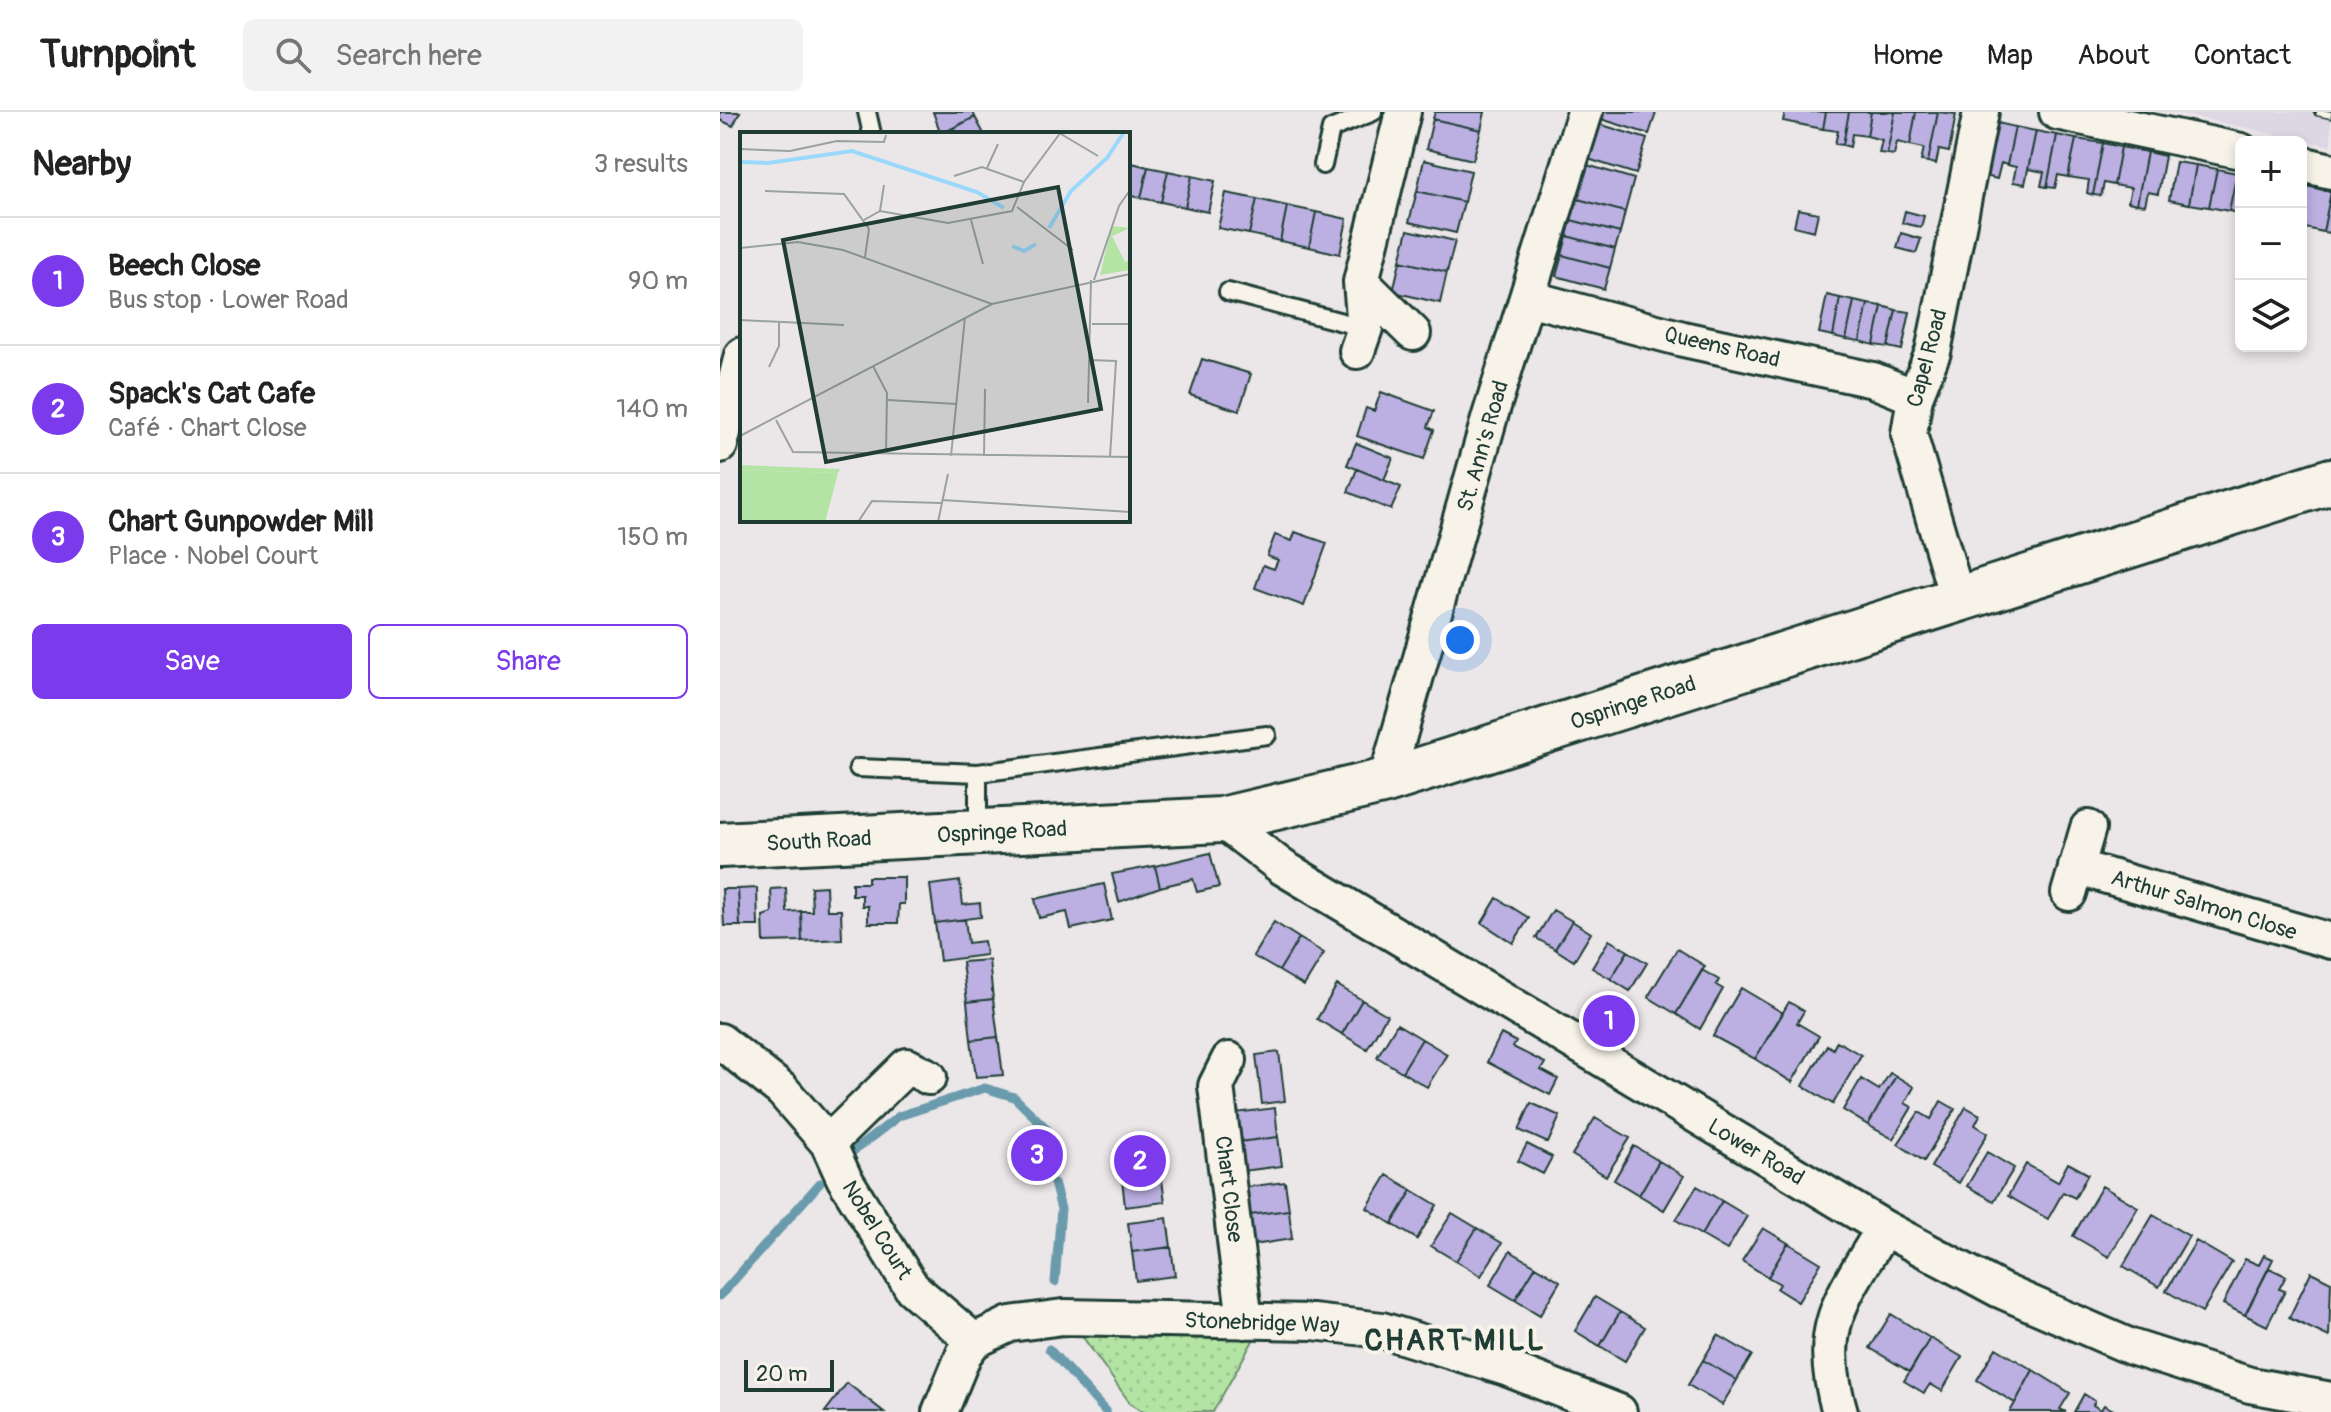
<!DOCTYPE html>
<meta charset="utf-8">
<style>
body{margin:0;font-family:Pangolin,sans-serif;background:#f2f2f2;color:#222}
.controls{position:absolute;right:24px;top:24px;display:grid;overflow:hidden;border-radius:12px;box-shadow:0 4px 12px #0003}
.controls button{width:72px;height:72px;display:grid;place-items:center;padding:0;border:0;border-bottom:2px solid #e0e0e0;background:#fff;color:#222;font:40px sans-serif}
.scale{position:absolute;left:24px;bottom:20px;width:90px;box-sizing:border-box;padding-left:8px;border:4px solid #1f3d34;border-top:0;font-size:22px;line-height:28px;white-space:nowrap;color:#1f3d34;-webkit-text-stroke:6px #f7f3e8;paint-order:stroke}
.you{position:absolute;left:740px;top:528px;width:28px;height:28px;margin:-20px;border:6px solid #fff;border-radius:50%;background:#1a73e8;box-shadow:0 0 0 12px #1a73e833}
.badge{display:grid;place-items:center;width:52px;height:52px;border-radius:50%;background:#7c3aed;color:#fff;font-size:26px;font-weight:700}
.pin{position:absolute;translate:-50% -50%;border:4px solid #fff;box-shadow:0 2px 8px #0006}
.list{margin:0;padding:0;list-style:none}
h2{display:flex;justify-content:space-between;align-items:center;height:104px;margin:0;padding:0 32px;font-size:34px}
h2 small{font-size:26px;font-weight:400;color:#767676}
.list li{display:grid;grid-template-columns:52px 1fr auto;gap:24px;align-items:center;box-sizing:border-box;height:128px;padding:0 32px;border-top:2px solid #e0e0e0}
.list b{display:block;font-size:30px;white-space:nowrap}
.list p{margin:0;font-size:26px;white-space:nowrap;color:#767676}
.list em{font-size:26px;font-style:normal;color:#767676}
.actions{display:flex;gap:16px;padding:24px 32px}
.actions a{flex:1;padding:18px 0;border:2px solid #7c3aed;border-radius:12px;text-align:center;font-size:28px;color:#7c3aed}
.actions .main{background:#7c3aed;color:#fff}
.icon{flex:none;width:44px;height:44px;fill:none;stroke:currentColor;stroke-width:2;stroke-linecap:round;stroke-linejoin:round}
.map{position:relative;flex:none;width:1611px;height:1300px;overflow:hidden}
header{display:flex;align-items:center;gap:48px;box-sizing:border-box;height:112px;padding:0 40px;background:#fff;border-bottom:2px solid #e0e0e0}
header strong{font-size:38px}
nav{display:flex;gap:44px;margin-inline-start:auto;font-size:28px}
.search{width:560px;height:72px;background:#f2f2f2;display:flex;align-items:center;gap:20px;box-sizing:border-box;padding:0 28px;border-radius:12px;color:#767676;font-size:30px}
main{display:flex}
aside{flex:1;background:#fff}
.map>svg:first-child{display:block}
</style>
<header>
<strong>Turnpoint</strong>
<div class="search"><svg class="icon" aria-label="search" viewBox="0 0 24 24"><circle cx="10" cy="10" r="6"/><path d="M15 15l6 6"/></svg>Search here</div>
<nav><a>Home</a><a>Map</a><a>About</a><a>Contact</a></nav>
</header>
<main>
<aside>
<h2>Nearby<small>3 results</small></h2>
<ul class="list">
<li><span class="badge">1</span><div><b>Beech Close</b><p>Bus stop · Lower Road</p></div><em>90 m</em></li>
<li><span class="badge">2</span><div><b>Spack's Cat Cafe</b><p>Café · Chart Close</p></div><em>140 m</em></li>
<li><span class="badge">3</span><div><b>Chart Gunpowder Mill</b><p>Place · Nobel Court</p></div><em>150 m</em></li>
</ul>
<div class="actions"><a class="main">Save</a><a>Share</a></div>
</aside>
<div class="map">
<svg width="1611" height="1300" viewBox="0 0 1611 1300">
<defs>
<pattern id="grass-dots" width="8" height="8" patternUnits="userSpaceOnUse" patternTransform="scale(2)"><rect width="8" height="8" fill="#b3e4a3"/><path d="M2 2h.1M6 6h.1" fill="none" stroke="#9ac48d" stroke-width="1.8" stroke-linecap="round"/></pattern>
</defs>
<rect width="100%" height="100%" fill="#ebe6e7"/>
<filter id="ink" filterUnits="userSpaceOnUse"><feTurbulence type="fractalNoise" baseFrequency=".0125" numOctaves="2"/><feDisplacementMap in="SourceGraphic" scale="16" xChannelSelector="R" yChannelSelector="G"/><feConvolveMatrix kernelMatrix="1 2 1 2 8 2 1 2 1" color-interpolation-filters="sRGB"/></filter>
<g filter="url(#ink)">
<path fill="#ddd6e5" d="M1452 0H1611V34Z"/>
<path fill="url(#grass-dots)" stroke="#69906c" stroke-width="2" d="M350 1207 544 1209 493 1300H424L410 1291Z"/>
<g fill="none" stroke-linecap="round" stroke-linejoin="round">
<path stroke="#699bac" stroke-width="9" d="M131 1041 179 1004 265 976 294 985 326 1016
M334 1071 341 1097 335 1170
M0 1184 100 1071
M329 1237 386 1300"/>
</g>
<path fill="#bbb0e1" stroke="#1f3d34" stroke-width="2" d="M0 0H20L13 14 0 8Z
M213 0H253L255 5 221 22Z
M715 0H765L761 18 713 7Z
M883 0H933L936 1 929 22 881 7Z
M1065 0H1106L1103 17 1063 9Z
M1106 0H1129L1123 33 1115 32 1118 19 1103 17Z
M1129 0H1151L1147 24 1132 22 1130 35 1123 33Z
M1151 0H1175L1167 42 1159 41 1162 28 1147 24Z
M1175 0H1196L1190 33 1177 30 1174 43 1167 42Z
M1196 0H1218L1208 50 1201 49 1204 36 1190 33Z
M1218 0 1236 2 1229 40 1219 38 1216 52 1208 50Z
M255 5 264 22H222Z
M713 7 761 18 753 48 706 37Z
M1277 11 1295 15 1287 53 1281 51 1277 67 1265 64Z
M879 12 927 27 916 62 868 47Z
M1295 15 1316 19 1305 72 1293 70 1296 55 1287 53Z
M1316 19 1337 23 1327 75 1321 74 1324 60 1308 57Z
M1337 23 1356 27 1348 65 1338 63 1335 76 1327 75Z
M1356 27 1383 31 1373 83 1367 81 1369 68 1348 65Z
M1383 31 1401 35 1394 73 1384 71 1381 84 1373 83Z
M1401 35 1427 40 1417 92 1408 90 1411 76 1394 73Z
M1427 40 1445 44 1438 82 1428 80 1425 93 1417 92Z
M704 48 751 59 744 90 697 79Z
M408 50 428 55 421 86 408 83Z
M1456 50 1476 53 1469 92 1449 88Z
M867 53 914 67 905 100 858 87Z
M1476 53 1497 57 1489 95 1469 92Z
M428 55 448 59 441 90 421 86Z
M1497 57 1517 61 1509 99 1489 95Z
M448 59 472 64 465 95 441 90Z
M1517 61 1521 62V102L1509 99Z
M472 64 495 69 488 100 465 95Z
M1587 74 1611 80 1603 120 1581 115Z
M697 79 744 90 736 121 689 110Z
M1611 80V121L1603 120Z
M506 81 537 87 529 122 498 116Z
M537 87 567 94 560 129 529 122Z
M858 87 905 100 900 121 851 108Z
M567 94 596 100 589 135 560 129Z
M1078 97 1098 101 1094 119 1074 114Z
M1185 99 1204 104 1201 115 1182 111Z
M596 100 627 107 620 142 589 135Z
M851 108 900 121 895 137 847 124Z
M688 118 735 129 727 160 680 149Z
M1181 121 1201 127 1196 141 1177 136Z
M847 124 895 137 890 156 842 143Z
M842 143 890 156 884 177 836 164Z
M680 149 727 160 720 191 673 180Z
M1107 183 1120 186 1113 224 1099 221Z
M1120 186 1134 189 1126 227 1113 224Z
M1134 189 1148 192 1140 229 1126 227Z
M1148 192 1162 194 1154 233 1140 229Z
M1162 194 1176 198 1168 235 1154 233Z
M1176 198 1190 200 1182 238 1168 235Z
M482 247 531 262 519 299 470 283Z
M661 280 714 299 708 315 714 318 704 347 637 324 646 296 654 299Z
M636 331 673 346 664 368 627 353Z
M637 357 681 375 671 398 628 380Z
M575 420 607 431 584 494 535 476 543 453 554 457 558 448 547 444 555 423 572 429Z
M490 741 499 775 477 780 473 767 440 775 435 754Z
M435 754 440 775 399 790 392 762Z
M148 765H184V792H179L178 811H148V794H142V783H132V771H148Z
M240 769 243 793 260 791 261 805 215 811 210 773Z
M384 772 392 808 351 817 347 800 319 806 315 787Z
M106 774 107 798H121L122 827 82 829 81 799H92L91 775Z
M37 776 38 814H20L18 777Z
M66 776 67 800 81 799 82 829 44 830 43 804 52 801 51 777Z
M2 777H18L20 814H4Z
M777 786 809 806 793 831 762 811Z
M833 798 852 809 835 837 816 826Z
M245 807 248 831 264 829 266 843 220 849 215 811Z
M852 809 871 821 854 849 835 837Z
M554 810 579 826 559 859 533 844Z
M579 826 604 841 584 874 559 859Z
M889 828 908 839 891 867 872 856Z
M957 837 985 854 956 902 928 885Z
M908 839 927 851 910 879 891 867Z
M269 848 273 887 247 890 242 850Z
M982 858 999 868 996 873 1003 877 980 917 956 902Z
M617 873 642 888 622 922 597 907Z
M1021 876 1063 901 1035 947 993 924Z
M273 887 278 925 251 928 247 890Z
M642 888 667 903 647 937 622 922Z
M1069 890 1084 899 1077 911 1099 924 1072 970 1035 947Z
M677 912 702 927 682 960 657 945Z
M781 922 796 930 793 935 825 951 821 958 838 967 830 983 767 950Z
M278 925 283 963 256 965 251 928Z
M702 927 727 942 707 975 682 960Z
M1117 929 1141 943 1113 992 1083 974 1107 933 1113 937Z
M559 940 565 989 542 992 536 943Z
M1170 961 1176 964 1148 1013 1123 998 1141 967 1159 978Z
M1176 964 1194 975 1185 991 1192 995 1173 1027 1148 1013Z
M1221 989 1235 997 1204 1049 1178 1032 1199 1000 1211 1007Z
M811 991 840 1004 828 1031 799 1018Z
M1246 995 1260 1003 1255 1013 1268 1021 1239 1071 1211 1055Z
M555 996 558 1025 519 1030 515 1001Z
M875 1006 910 1026 886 1064 852 1043Z
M558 1025 562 1054 523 1059 519 1030Z
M437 1032 441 1061 402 1066 398 1037Z
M807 1032 832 1045 823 1062 798 1049Z
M914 1034 939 1049 919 1083 894 1068Z
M1267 1040 1294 1056 1274 1089 1247 1074Z
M939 1049 964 1064 944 1098 919 1083Z
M1348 1051 1368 1062 1355 1086 1343 1080 1328 1107 1288 1084 1306 1052 1338 1070Z
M441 1061 445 1090 405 1095 402 1066Z
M667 1063 692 1078 672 1112 647 1096Z
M565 1070 569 1098 530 1103 526 1075Z
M977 1074 1002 1089 981 1123 956 1108Z
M1382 1074 1418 1095 1389 1145 1353 1124Z
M692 1078 717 1093 697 1127 672 1112Z
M1002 1089 1027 1104 1007 1138 981 1123Z
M569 1098 572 1127 533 1133 530 1103Z
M732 1101 757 1116 736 1149 711 1134Z
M1433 1103 1469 1124 1439 1175 1403 1154Z
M447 1106 451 1135 412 1140 408 1111Z
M757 1116 782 1131 761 1164 736 1149Z
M1043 1116 1068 1131 1048 1165 1022 1149Z
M1476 1129 1512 1150 1482 1200 1446 1179Z
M1068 1131 1101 1151 1078 1190 1057 1177 1060 1172 1048 1165Z
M451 1135 455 1164 416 1169 412 1140Z
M790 1139 816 1154 795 1188 770 1173Z
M1544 1143 1553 1147 1525 1203 1503 1192 1525 1147 1539 1153Z
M816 1154 840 1169 820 1203 795 1188Z
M1549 1156 1566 1164 1559 1177 1565 1179 1547 1214 1525 1203Z
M1591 1160 1611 1170 1609 1225 1569 1206Z
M875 1185 900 1200 880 1234 855 1219Z
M900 1200 925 1215 905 1249 880 1234Z
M1171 1202 1210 1226 1190 1260 1150 1236Z
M998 1223 1032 1243 1017 1268 983 1248Z
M1210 1226 1242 1245 1222 1279 1210 1272 1204 1281 1184 1269Z
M1276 1236 1313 1258 1295 1291 1257 1268Z
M983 1248 1017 1268 1002 1293 968 1273Z
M1313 1258 1350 1281 1340 1297 1346 1300H1290Z
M127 1271 164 1300H105Z
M1364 1282 1375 1289 1373 1293 1381 1298 1384 1293 1397 1300H1354Z"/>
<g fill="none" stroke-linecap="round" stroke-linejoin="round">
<g stroke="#1f3d34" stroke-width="22">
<path id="lane" d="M147 0 152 22
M603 53 611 17 653 0
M508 180 645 216
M138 656 258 661 547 623
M258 718V661"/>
</g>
<g stroke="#1f3d34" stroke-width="40">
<path id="street" d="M1337 0 1521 39
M1581 52 1611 59
M641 170 693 221
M808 186 963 227 1153 268 1195 285
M637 239 645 216 641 170 683 0
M0 333 22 243
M1238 489 1189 322 1195 285 1213 240 1261 0
M666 669 770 304 865 0
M501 708 562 755 1164 1116 1280 1178 1411 1235 1530 1273 1611 1288
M1356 755 1611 829
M1349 781 1368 716
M0 929 62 978 108 1031 124 1066 192 1176 254 1229
M509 948 496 974 525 1209
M108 1031 187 954 209 965
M220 1300 244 1242 254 1229 290 1212 343 1205 593 1210 662 1218 786 1256 899 1300
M1120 1300C1094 1214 1122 1187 1164 1116"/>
</g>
<g stroke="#1f3d34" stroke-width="50">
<path id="secondary" d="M0 733 501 708 666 669 1611 369"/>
</g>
<use href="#lane" stroke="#f7f3e8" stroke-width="16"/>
<use href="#street" stroke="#f7f3e8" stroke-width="34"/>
<use href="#secondary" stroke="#f7f3e8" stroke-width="44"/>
<g stroke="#1f3d34" stroke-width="9">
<path id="rail" d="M1597 0 1611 3"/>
</g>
<use href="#rail" stroke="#f7f3e8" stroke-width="6" stroke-dasharray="18" stroke-linecap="butt"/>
</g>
</g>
<g text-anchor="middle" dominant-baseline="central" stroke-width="8" stroke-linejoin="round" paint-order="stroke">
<g font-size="22" fill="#1f3d34" stroke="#f7f3e8">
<text transform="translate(1002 235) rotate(13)">Queens Road</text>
<text transform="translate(1207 246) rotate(-75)">Capel Road</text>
<text transform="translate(763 334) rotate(-74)">St. Ann's Road</text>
<text transform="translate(913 591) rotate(-18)">Ospringe Road</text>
<text transform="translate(282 720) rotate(-3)">Ospringe Road</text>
<text transform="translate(99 729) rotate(-3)">South Road</text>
<text transform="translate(1484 793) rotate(17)">Arthur Salmon Close</text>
<text transform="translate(1036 1040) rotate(31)">Lower Road</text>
<text transform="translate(509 1077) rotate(83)">Chart Close</text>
<text transform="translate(157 1118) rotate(58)">Nobel Court</text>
<text transform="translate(542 1211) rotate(2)">Stonebridge Way</text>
</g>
<g font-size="30" font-weight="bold" letter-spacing="2" fill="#1f3d34" stroke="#f7f3e8">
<text x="735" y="1228">CHART MILL</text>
</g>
</g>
<g transform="translate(20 20)">
<rect width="390" height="390" fill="#ebe6e7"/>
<path d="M372 94 390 96 372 104 385 130 390 128V138L360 143Z" fill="#b3e4a3"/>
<path d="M0 333 100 337 98 341 0 338Z" fill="#b3e4a3"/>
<path d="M0 338 98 341 85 390H0Z" fill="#b3e4a3"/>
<path fill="none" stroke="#9bd9fc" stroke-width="4" d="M0 30 28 31 112 19 237 60 264 76M309 96 331 59 367 26 384 0M272 114 284 119 296 112"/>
<path fill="none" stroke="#99a29f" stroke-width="2" d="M321 2 358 24M0 17 50 19 97 9 144 10 146 3M247 36 258 12M214 44 242 35 284 50M25 59 104 62 129 97 125 125M277 75 333 118M140 79 144 53M124 88 140 79 208 91 272 79 284 50 321 0M231 88 243 132M0 116 58 110 103 118 252 172M354 148 379 74 390 58M0 188 104 193M352 192H390M350 228 376 229 370 325M133 234 147 261 146 322M29 235 39 214V189M148 268 217 272M348 271 351 148M36 288 53 320 390 325M0 304 252 172 390 142M211 324 225 185M244 324 245 257M202 368 390 380M118 390 132 369 201 371M198 390 208 342"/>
<path fill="#1f3d34" fill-opacity="0.15" stroke="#1f3d34" stroke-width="4" d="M318 55 361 277 86 330 43 108Z"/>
<rect width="390" height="390" fill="none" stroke="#1f3d34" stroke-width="4"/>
</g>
</svg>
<div class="controls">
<button>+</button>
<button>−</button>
<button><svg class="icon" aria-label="layers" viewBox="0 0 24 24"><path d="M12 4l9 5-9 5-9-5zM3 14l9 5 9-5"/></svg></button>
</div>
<div class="scale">20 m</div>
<div class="you"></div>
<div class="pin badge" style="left:889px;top:909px">1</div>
<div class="pin badge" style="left:420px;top:1049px">2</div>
<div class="pin badge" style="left:317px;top:1043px">3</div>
</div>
</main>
